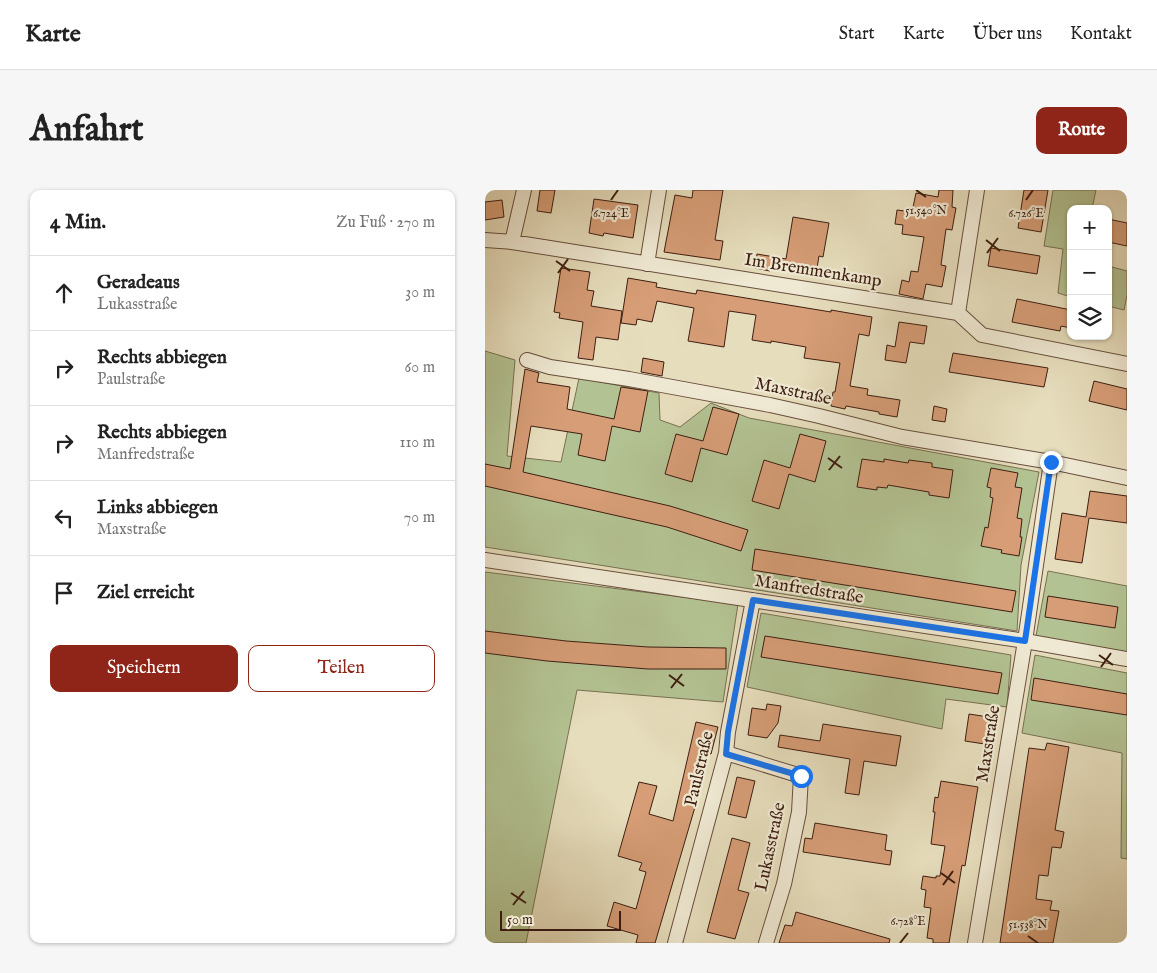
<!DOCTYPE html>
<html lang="de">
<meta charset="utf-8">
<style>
body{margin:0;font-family:"IM FELL English",serif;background:#f6f6f6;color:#222}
.controls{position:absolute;right:15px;top:15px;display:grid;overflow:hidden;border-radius:10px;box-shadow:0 1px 4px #0004}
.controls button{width:45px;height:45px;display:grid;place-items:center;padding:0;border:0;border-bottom:1px solid #e0e0e0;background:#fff;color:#222;font:25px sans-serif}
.scale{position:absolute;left:15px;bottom:12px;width:121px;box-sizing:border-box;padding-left:5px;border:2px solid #3e1e11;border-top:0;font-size:14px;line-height:18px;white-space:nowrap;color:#3e1e11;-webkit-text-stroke:4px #efe9d3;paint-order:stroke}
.stop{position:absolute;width:15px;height:15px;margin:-11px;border:4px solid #1a73e8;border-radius:50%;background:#fff}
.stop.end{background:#1a73e8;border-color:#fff;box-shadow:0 1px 5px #0008}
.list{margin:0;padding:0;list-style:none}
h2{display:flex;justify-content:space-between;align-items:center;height:65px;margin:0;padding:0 20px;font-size:21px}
h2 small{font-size:16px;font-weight:400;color:#767676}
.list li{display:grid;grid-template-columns:32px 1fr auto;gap:15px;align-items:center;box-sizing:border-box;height:75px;padding:0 20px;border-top:1px solid #e0e0e0}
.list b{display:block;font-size:19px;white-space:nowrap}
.list p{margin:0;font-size:16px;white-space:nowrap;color:#767676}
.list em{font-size:16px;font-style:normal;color:#767676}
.actions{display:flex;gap:10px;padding:15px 20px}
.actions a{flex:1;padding:11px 0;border:1px solid #8f2418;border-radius:10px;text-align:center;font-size:18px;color:#8f2418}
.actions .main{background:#8f2418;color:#fff}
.icon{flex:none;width:28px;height:28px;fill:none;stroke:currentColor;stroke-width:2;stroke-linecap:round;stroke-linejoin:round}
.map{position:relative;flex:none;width:642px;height:753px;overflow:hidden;border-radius:10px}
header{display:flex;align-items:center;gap:30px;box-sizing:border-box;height:70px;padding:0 25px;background:#fff;border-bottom:1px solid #e0e0e0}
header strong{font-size:24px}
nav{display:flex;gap:28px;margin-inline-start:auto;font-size:18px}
.intro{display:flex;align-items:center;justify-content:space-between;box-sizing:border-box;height:120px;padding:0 30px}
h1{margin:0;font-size:35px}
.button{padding:12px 22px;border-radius:10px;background:#8f2418;color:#fff;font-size:18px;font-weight:700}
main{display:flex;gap:30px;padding:0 30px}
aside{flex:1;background:#fff;border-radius:10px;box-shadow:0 1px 4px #0004}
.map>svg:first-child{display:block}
</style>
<header>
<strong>Karte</strong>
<nav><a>Start</a><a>Karte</a><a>Über uns</a><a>Kontakt</a></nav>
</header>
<div class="intro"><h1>Anfahrt</h1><a class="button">Route</a></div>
<main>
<aside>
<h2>4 Min.<small>Zu Fuß · 270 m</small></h2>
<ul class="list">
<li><svg class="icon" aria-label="ahead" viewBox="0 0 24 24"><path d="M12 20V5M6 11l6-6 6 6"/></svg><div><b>Geradeaus</b><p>Lukasstraße</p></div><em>30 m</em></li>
<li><svg class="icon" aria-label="right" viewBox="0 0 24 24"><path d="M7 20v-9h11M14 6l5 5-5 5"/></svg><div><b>Rechts abbiegen</b><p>Paulstraße</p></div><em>60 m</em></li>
<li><svg class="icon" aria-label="right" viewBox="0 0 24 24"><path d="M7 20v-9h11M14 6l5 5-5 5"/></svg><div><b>Rechts abbiegen</b><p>Manfredstraße</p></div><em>110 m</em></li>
<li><svg class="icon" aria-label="left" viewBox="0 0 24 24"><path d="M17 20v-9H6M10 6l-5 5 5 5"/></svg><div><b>Links abbiegen</b><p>Maxstraße</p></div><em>70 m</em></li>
<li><svg class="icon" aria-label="arrive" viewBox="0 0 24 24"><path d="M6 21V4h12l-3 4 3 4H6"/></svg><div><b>Ziel erreicht</b></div></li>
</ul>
<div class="actions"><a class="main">Speichern</a><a>Teilen</a></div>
</aside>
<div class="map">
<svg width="642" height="753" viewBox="0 0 642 753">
<rect width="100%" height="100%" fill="#e6ddbc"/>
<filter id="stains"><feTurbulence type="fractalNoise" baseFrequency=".004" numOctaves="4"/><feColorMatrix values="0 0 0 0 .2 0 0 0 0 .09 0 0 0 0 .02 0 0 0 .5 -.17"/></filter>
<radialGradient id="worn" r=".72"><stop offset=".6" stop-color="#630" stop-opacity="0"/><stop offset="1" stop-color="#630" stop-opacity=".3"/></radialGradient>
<path fill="#b3c292" stroke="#787052" d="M568 0H611L607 19H586V107L573 103 578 59 559 56Z
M623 76 642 81V105L639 120 623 116Z
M0 161 30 170 22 266 76 272 94 188 174 203 175 230 195 237 226 213 264 228 554 282 536 375 532 441 0 357Z
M563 381 642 396V462L551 446Z
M0 382 253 414 238 512 92 500 41 753H0Z
M276 423 526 465 522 517 461 509 457 539 262 497Z
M550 465 642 483V669L636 668 637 563 537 543Z"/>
<path fill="#d69d76" stroke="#3e1e11" d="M55 0H70L66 23 52 21Z
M208 0H238L230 50 238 51 235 70 179 62 190 5 207 8Z
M454 0H468L467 17 471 18 467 40 461 39 456 75 461 76 457 97 441 94 438 109 414 104 417 90 424 92 426 81 433 82 439 47 417 44 418 35 410 34 412 20 427 22 431 3 453 7Z
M539 0H563L556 42 533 38Z
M109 9 153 15 148 48 119 43 118 46 104 43Z
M17 10 19 27 0 30V12Z
M308 27 344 33 338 67 334 66 331 84 285 78V81L270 78 272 64 301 69Z
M623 29 642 33V56L623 52Z
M506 58 555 66 552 84 503 76Z
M76 78 105 82 102 100 109 101 106 116 137 121 133 150 111 147 108 170 93 168 98 132 74 128 75 123 69 122Z
M143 88 172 93 171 97 211 104 212 100 346 122V120L387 127 384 146 374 144 365 196 383 199 382 205 415 210 412 227 394 224V222L361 216 360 219 346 216 348 202H350L355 173 319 168 321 157 286 151V153L267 150 271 125 244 121 239 157 203 151 209 118 172 111 167 132 152 129 151 135 136 133Z
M532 109 586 120V138L576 136 575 141 527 132Z
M414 132 442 136 439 154 425 152 421 173 400 170 402 155 410 157Z
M468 163 563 178 559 197 464 182Z
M158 168 179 172 177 186 156 182Z
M40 179 54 183 52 192 85 197 82 219 129 229 136 197 163 201 155 242 127 236 120 271 93 265 97 244 46 236 38 282 185 316 263 340 256 361 182 337 0 296V274L25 279Z
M609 191 642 199V220L604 211Z
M449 216 462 219 460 232 447 230Z
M228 217 254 224 242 265 216 258 207 292 180 284 191 244 218 251Z
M315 244 341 251 330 292 304 284 294 319 267 311 279 270 305 278Z
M377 269 399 272V269L423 273 424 270 447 273V277L468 280 464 308 444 305V302L403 295 402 298 392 297V300L372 297Z
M506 278 533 283 530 297 537 298 532 328 537 329 535 347H537L534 366 516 363 517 360 496 356 500 337 503 338 508 308 505 307 506 298 502 297Z
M605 301 642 306V333L604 328 597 373 570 369 577 323 601 327Z
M270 359 531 401 527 422 267 380Z
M563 406 633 417 630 438 560 427Z
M0 441 81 451 163 457 241 458V479H163L62 471 0 463Z
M280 446 517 483 513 504 276 467Z
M549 488 642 504V525L546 510Z
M282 514 296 516 293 533 282 548 263 545 267 518 281 520Z
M484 524 510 528 506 555 480 551Z
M211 532 233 537 226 564 223 563 210 617 170 753H151L153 745 122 736 129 712 151 719 161 682 154 680 157 673 133 666 154 592 172 596 164 624 188 631Z
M338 534 416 546 411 576 379 571 374 605 360 603 365 569 293 557 295 545 335 551Z
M562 553 584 557 570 640 579 642 576 658 567 657 563 686 554 685 551 709 567 711 565 720 574 721 568 753H515L544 558 560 560Z
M252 587 270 591 261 628 243 624Z
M456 591 493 597 480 676 477 675 464 753H448V749L442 748 446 718 439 717 441 700 436 699 438 686 451 688V686H455L460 656 446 654 450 622H448L450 607 453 608Z
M330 633 402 645 400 660 407 661 405 675 318 662 320 648 327 649Z
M247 648 265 653 253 700 264 703 250 749 222 742Z
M311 722 405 749 404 753H294L300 735 307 736Z"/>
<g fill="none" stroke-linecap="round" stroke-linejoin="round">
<g stroke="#684e3c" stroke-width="16">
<path id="street" d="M0 50 27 52 473 123 497 145 642 174
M27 52 39 0
M162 74 174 0
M473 123 492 0
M42 170 65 177 144 189 285 215 334 226 417 247 566 272 642 288
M0 370 540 451 642 469
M241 563 316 586 314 622 299 694 281 753
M190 753 241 563 243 542 268 410
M490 753 540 451 566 272"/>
</g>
<use href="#street" stroke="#efe9d3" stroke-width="14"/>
</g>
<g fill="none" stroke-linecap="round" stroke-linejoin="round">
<path stroke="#1a73e8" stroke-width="6" d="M316 586 241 564 243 542 268 410 540 451 566 272"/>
</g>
<path fill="none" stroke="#3e1e11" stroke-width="2" d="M431 0 441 7M126 10 133 0M541 10 548 0M501 50 515 61M502 63 513 48M71 71 85 81M73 83 83 69M343 268 357 278M344 280 355 266M614 465 628 475M616 477 626 463M184 485 199 496M186 498 197 484M456 683 470 693M458 695 468 681M26 703 41 713M28 715 39 701M543 746 553 753M415 753 423 743"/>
<g text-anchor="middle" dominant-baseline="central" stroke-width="4.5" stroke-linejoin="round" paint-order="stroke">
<g font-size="18" fill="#3e1e11" stroke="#efe9d3">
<text transform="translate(328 81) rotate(9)">Im Bremmenkamp</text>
<text transform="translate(308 202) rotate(12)">Maxstraße</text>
<text transform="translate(324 400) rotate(9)">Manfredstraße</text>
<text transform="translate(504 554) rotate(-81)">Maxstraße</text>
<text transform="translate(215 579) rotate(-77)">Paulstraße</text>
<text transform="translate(286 657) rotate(-78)">Lukasstraße</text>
</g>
</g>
<g font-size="12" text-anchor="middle" fill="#3e1e11" stroke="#efe9d3" stroke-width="4.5" stroke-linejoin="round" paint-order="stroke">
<text x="441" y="24">51.540°N</text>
<text x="126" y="27">6.724°E</text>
<text x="541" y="27">6.726°E</text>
<text x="423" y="735">6.728°E</text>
<text x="543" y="738">51.538°N</text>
</g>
<rect width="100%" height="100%" filter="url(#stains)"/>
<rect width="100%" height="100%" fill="url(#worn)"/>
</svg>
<div class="controls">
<button>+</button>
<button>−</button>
<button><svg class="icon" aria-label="layers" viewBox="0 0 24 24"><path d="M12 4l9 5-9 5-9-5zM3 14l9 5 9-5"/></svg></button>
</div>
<div class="scale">50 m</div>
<div class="stop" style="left:316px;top:586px"></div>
<div class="stop end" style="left:566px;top:272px"></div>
</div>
</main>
